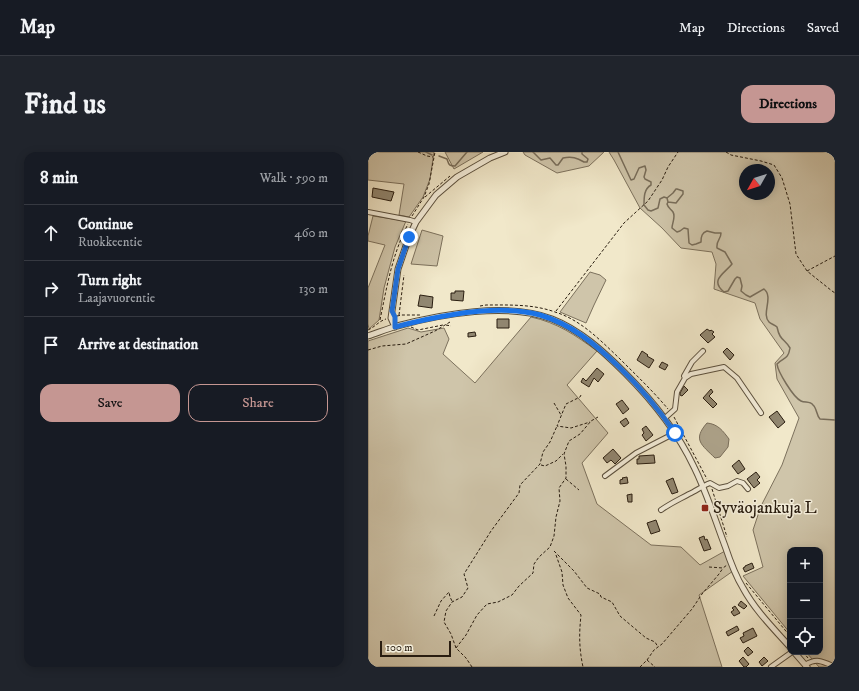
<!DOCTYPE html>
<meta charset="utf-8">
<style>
body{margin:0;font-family:"IM FELL DW Pica",serif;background:#20242c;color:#f1f3f6}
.controls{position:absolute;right:12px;bottom:12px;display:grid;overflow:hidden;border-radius:8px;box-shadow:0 2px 10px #0003}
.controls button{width:36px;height:36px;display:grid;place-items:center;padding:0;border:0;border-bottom:1px solid #363941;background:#171b24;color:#f1f3f6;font:20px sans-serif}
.compass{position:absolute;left:371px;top:12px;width:36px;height:36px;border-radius:50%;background:#171b24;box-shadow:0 2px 10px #0003;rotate:231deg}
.scale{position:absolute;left:12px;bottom:10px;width:71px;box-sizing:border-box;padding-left:4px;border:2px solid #291d10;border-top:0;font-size:11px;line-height:14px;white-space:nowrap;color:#291d10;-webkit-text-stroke:3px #f6f0dd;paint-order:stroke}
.stop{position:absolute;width:12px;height:12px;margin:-9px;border:3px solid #1a73e8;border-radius:50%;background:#fff}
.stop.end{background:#1a73e8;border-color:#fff;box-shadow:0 1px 4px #0008}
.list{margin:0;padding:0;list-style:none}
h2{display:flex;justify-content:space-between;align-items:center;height:52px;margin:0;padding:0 16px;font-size:17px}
h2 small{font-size:13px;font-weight:400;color:#9ea1a6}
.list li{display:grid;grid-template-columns:26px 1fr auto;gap:12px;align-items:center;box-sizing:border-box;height:56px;padding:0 16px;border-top:1px solid #363941}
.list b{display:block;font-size:15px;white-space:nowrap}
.list p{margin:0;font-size:13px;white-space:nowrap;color:#9ea1a6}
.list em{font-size:13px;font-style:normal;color:#9ea1a6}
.actions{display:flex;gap:8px;padding:12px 16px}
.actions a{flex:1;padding:9px 0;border:1px solid #c59692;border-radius:12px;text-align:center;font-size:14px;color:#c59692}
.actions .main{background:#c59692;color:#111}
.icon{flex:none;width:22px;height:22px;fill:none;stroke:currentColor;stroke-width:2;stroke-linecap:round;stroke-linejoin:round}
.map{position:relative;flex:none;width:467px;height:515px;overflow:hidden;border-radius:12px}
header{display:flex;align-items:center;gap:24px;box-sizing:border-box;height:56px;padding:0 20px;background:#171b24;border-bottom:1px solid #363941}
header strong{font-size:19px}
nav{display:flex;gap:22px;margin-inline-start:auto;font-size:14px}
.intro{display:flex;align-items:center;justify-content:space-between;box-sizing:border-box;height:96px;padding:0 24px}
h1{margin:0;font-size:28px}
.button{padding:10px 18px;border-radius:12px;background:#c59692;color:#111;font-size:14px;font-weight:700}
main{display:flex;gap:24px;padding:0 24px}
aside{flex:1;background:#171b24;border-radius:12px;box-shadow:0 2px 10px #0003}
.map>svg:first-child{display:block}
</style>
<header>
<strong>Map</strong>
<nav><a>Map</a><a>Directions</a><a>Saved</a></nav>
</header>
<div class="intro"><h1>Find us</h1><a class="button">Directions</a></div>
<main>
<aside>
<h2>8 min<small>Walk · 590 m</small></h2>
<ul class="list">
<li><svg class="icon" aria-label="ahead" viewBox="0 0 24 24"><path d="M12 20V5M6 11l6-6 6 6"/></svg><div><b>Continue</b><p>Ruokkeentie</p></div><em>460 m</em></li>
<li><svg class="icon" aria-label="right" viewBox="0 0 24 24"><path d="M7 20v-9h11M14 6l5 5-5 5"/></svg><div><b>Turn right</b><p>Laajavuorentie</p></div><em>130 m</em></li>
<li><svg class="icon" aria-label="arrive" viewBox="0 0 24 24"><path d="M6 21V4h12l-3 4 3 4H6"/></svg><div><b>Arrive at destination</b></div></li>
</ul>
<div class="actions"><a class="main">Save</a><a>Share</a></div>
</aside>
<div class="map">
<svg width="467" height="515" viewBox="0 0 467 515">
<rect width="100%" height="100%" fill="#f1e8ca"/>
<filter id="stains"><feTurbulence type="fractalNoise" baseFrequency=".005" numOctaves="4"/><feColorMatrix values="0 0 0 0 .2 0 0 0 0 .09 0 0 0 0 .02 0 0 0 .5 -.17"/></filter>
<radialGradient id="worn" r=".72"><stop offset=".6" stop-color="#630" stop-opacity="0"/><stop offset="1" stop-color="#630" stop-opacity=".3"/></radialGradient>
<path fill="#cfc5aa" stroke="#7c715d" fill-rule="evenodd" d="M0 0H66L62 27 55 45 41 65 31 63 36 32 0 28Z
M77 0H115L86 17Z
M155 0H236L221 14 189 21 157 3Z
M241 0H467V515H451L438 500H452V398H422V481L375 424 395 415 385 378 393 354 414 313 431 266 409 227 407 211 416 201 392 167 387 151 346 137 348 112 344 100 313 96 294 76 272 56 246 8ZM377 18H401V42H377Z
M5 64 38 69 27 95 16 136 11 168 1 177 0 172V136L17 93 0 89V84Z
M54 78 75 84 69 114 43 112Z
M222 120 232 123 238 128 226 153 218 171 192 160Z
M163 165C190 171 207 183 229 199L199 233 240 281 214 311 229 352 283 393 313 395 332 413 357 399 365 419 331 443 354 515H0V189L40 176 53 180 76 176 81 187 75 202 107 231Z"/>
<path fill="#ada38b" stroke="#786d5a" d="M339 271C350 272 355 279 361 287L360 295 352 305 347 306C334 293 324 288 339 271Z"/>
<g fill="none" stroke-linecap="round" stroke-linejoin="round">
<path stroke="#786d5a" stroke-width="1.5" d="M58 0 64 3
M165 0 173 8 182 6 188 13H190L195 6C204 4 209 6 216 10H219L220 7 214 2V0
M250 0 263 28 266 27 271 16 277 14 278 18 276 25 277 27 283 30V33C276 37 276 45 276 53L280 58 283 59 290 56 292 47 296 45 299 46 300 50 299 52C300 56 303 57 305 60 308 65 304 71 304 76L309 80 312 79 316 76 320 77 321 91 324 93 328 92 333 90C333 84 334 81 339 79L347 81H353C353 88 348 88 349 96L357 100 364 112C357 121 341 128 356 140L360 139 367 127 369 125 372 126 374 134 373 139 378 143 382 145 396 137C406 145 393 162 401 170 403 172 407 173 409 175 412 189 416 186 422 196 420 208 416 205 409 212 410 220 425 245 433 249 437 251 442 249 445 253 449 256 448 263 452 267L467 268
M71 4 79 7C81 13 81 14 87 14L99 0
M299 46 305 41 308 37H309L315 39V42L308 51 300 50"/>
</g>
<path fill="#918771" stroke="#291d10" d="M5 36 26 40 23 49 4 45Z
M87 139H96L95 149 83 148V141H87Z
M52 143 65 145 64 156 50 154Z
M129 167H141V176H129Z
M339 177 342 179 343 178 346 180 344 182 347 185 340 191 332 183Z
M107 180 108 184 100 185V181Z
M359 196 366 203 362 208 355 200Z
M274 199 280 203 279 204 286 208 281 216 269 208Z
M294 210 300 213 297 218 291 215Z
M229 216 236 222 230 230 226 226 221 235 213 230 215 226 218 229Z
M316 234 320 238 314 244 312 243V241Z
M343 237 345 240 341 244 349 252 345 256 335 246Z
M254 248 261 257 255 262 248 252Z
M409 259 417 270 410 276 401 265Z
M258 266 261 271 256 275 252 270Z
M278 274 285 283 278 289 274 283 276 281 274 277Z
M245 297 253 306 247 312 243 308 239 311 235 306Z
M286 303 287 311 269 312V307H271V304Z
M371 308 377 317 370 322 364 314Z
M388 320 392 325 389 328 392 331 386 336 379 327Z
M259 325 260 331 252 332V328L255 327 254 326Z
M305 326 310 340 304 342 298 329Z
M264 342V350H260L259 343Z
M288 368 292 379 283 382 279 371Z
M336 384 337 388 339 387 343 397 336 399 331 386Z
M384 411 386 416 377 420 375 416 377 415V414Z
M373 449 379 454 376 457 370 453Z
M367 454 372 461 366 464 363 460 366 458 364 456Z
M369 474 371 478 360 484 358 480Z
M385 476 389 484 375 491 372 486 376 484 375 481Z
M380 495 385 500 380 504 376 499Z
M375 505 381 512 378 515H376L371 509Z
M396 505 400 509 394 514 391 510Z"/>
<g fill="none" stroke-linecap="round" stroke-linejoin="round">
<g stroke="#5b503e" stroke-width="6">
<path id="minor" d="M0 60 42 68 48 70
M317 226 316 224 324 210 335 199
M297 266 307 257 309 240 317 226 323 222 356 215 369 226 393 261
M237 324 268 301 307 281
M293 358C303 351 310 348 321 342 328 339 334 334 342 331L351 336 360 334 369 329 375 331 380 337
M437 513C449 505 456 510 467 515
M403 515 424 500"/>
</g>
<g stroke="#5b503e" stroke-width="7">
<path id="tertiary" d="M27 175 23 166 30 117 41 85 48 70 68 43 89 25 122 6 137 0
M0 184C9 181 19 177 29 174 73 162 140 150 184 167 212 178 235 199 257 221 285 249 309 279 326 315 339 341 347 368 357 394 362 409 367 423 375 436 387 458 405 476 422 495
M426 500 439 515"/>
</g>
<path stroke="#291d10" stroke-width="1" stroke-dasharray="3 2" stroke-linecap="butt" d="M50 0 59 4 65 5
M358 0 363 3 393 9 406 13 414 26 422 52 428 102 439 119 464 139 467 141
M57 45 82 24
M44 64 56 45 61 32 67 0
M439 119 467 104
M112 154 118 153C141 153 165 152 187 160 213 168 232 188 251 206 268 223 285 239 300 257
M188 159 229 106 256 71 280 49 294 28 300 15 310 0
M31 163 36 123
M29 164 34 163H53
M12 168C19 134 24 103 40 72
M78 173 83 174
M43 175 50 178 75 173
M0 178C7 175 11 169 18 167
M0 198 14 194 38 192 67 179 82 170
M213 243 212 245 198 252 189 274 203 276 222 270
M186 251 193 263
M306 265 339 327
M173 313 177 314 188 309 195 302
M198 327 211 338
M344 337 359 385
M186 399 206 419 219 436 232 442 233 445 244 450 252 464 278 486 287 490 290 495
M188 403 194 420 195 433 200 446 213 463C211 482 211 496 215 515
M341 415 355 416 359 413
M378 431 422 484
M66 464 73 449 81 440 82 445 84 449
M88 496 98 483 109 463 119 452 130 450 144 443 151 434 165 421 166 412 171 405 182 395 186 384 188 365 192 349 191 336 198 326V314L196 302 201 289 212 282 223 269 230 265
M435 500 440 506
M279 508 286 498 294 492 324 457 334 442 351 422 355 416
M104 515 98 506 88 496 83 482 76 470 78 459 84 450 94 445 100 436 96 422 123 379 151 341 152 333 172 312 175 300 182 290 189 274
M272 515 279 508 287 515"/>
<use href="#minor" stroke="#f6f0dd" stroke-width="4"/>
<use href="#tertiary" stroke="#f6f0dd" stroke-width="5"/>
</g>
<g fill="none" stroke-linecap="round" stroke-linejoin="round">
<path stroke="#1a73e8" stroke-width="5" d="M41 85 30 117 24 159 27 165V175C69 164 130 151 172 163 203 172 227 192 250 214 272 235 290 256 307 281"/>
</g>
<rect fill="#8f2418" stroke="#f6f0dd" stroke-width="1.5" x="333" y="352" width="8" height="8" rx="2"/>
<g text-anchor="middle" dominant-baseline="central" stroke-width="3" stroke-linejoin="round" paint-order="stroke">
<g font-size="17" fill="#291d10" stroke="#f6f0dd" text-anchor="start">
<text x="345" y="356">Syväojankuja L</text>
</g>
</g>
<rect width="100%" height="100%" filter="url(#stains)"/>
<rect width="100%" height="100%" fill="url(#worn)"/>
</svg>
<div class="controls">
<button>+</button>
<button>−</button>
<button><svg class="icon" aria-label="locate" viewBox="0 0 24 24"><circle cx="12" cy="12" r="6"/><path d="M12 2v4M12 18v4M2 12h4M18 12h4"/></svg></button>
</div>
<svg class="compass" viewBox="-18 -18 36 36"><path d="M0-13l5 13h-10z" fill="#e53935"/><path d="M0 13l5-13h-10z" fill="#9ea1a6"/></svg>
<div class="scale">100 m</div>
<div class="stop" style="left:307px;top:281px"></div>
<div class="stop end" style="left:41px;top:85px"></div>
</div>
</main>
